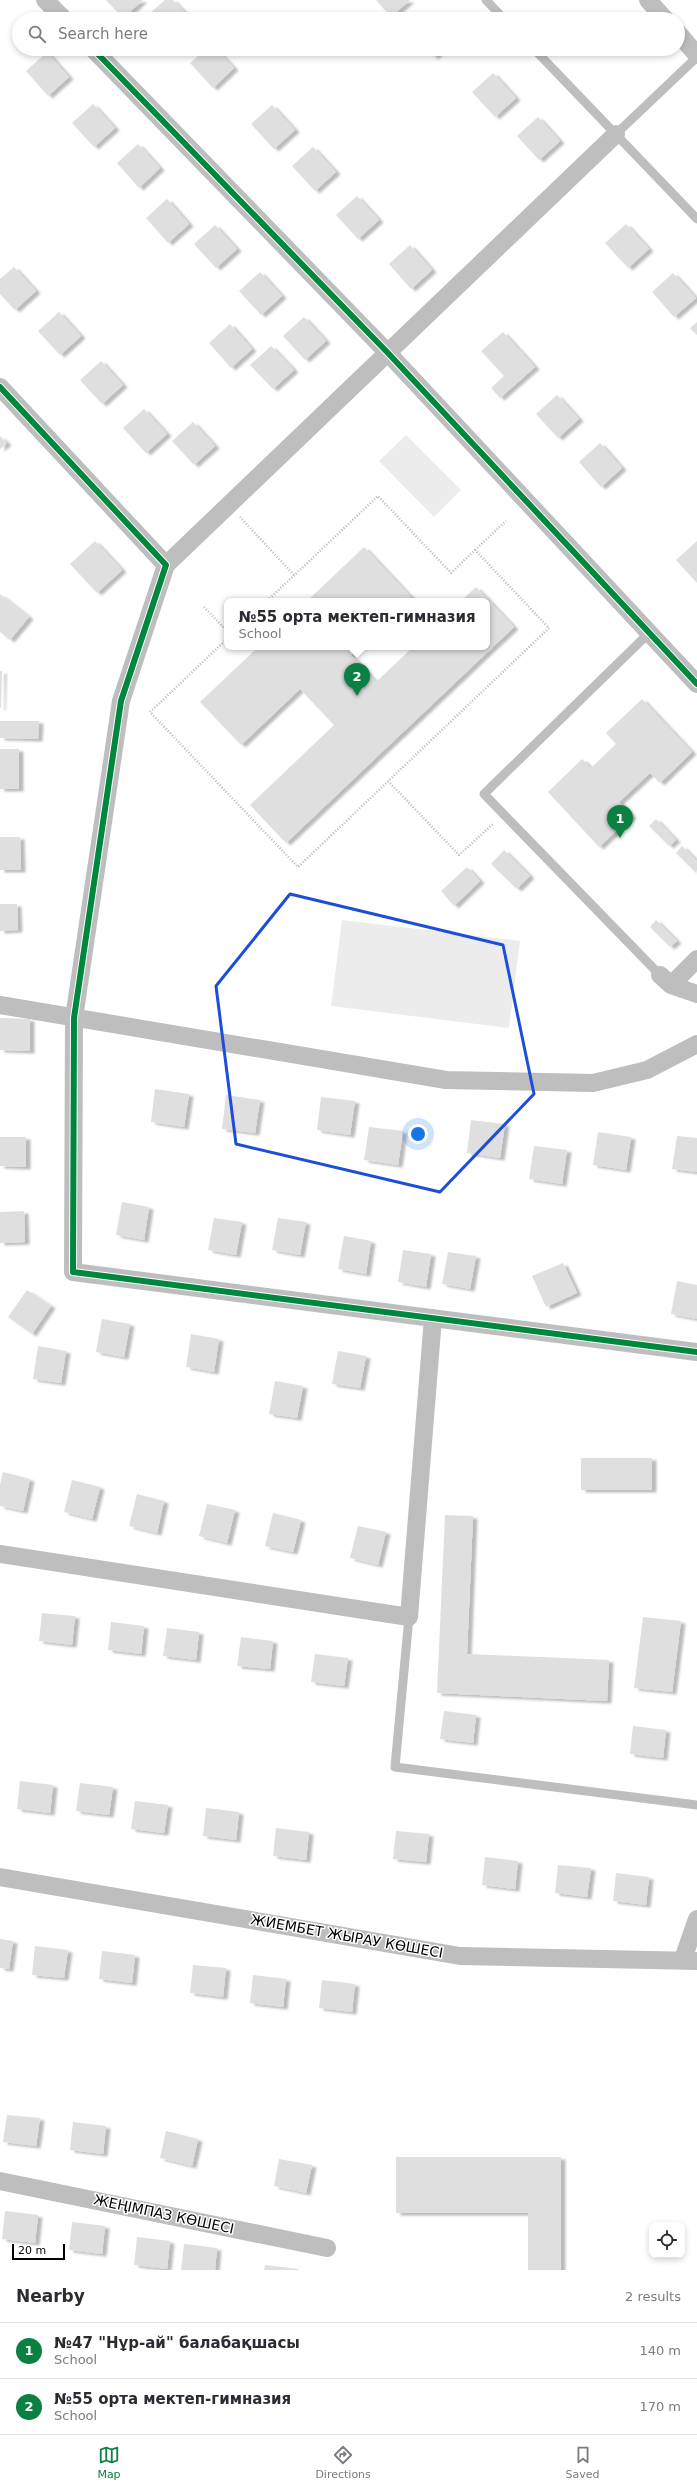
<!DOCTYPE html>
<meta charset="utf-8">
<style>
body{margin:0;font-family:"DejaVu Sans",sans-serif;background:#f7f7f7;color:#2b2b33}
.controls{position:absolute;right:12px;bottom:12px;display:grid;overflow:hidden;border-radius:8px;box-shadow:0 2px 6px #0003}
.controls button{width:36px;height:36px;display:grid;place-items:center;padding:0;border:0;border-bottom:1px solid #e1e1e2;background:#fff;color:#2b2b33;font:20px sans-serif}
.scale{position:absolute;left:12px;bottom:10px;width:53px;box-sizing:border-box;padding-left:4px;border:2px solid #000;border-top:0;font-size:11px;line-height:14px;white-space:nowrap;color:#000;-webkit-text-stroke:3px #fff;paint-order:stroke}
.you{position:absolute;left:418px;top:1134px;width:14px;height:14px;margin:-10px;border:3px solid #fff;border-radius:50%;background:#1a73e8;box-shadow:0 0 0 6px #1a73e833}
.badge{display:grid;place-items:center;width:26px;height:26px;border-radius:50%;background:#0b8043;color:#fff;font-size:13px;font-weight:700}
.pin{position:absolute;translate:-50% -33px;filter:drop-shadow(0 1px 2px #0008)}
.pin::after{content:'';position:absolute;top:21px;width:14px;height:12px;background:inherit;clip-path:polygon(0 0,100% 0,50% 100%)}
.popup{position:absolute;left:224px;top:598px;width:266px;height:52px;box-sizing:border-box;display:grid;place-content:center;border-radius:8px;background:#fff;filter:drop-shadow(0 1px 3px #0005);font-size:13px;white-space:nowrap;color:#7c7c81}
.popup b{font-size:15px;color:#2b2b33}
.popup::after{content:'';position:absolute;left:50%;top:100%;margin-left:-8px;border:8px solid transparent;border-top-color:#fff}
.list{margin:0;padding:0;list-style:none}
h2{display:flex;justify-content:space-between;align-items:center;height:52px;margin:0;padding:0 16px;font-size:17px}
h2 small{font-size:13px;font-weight:400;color:#7c7c81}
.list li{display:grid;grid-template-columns:26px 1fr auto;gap:12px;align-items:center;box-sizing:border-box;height:56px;padding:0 16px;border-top:1px solid #e1e1e2}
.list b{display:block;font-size:15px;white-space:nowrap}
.list p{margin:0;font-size:13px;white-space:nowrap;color:#7c7c81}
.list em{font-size:13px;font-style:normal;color:#7c7c81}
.icon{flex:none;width:22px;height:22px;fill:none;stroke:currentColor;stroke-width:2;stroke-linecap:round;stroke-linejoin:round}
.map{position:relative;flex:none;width:697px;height:2270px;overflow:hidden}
.search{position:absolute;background:#fff;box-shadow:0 2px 6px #0003;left:12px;right:12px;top:12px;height:44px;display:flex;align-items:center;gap:10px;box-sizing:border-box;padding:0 14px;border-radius:22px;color:#7c7c81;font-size:15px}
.sheet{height:164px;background:#fff}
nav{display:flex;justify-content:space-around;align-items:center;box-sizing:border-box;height:56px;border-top:1px solid #e1e1e2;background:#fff;font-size:11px;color:#7c7c81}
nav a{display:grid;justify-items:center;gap:2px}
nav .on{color:#0b8043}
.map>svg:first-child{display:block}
</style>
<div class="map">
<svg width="697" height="2270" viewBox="0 0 697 2270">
<defs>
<filter id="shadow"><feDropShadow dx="4.5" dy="2.5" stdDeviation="1" flood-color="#0004"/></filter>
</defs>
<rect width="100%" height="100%" fill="#fff"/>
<path fill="#ececec" d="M406 435 461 490 434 517 379 461Z
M342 920 520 941 509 1028 331 1006Z"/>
<path fill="#dfdfdf" filter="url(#shadow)" d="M106 0H143L123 18Z
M165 0H173L191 19H152L148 15Z
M376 0H410L391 17Z
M206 49H216L234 68 213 88 190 63Z
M427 49H442L434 57Z
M47 52 69 77 48 96 26 71Z
M493 73 516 98 495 117 472 92Z
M93 104 115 128 94 147 72 123Z
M272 105 295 130 274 149 251 124Z
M538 117 560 141 539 160 517 136Z
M138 144 160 168 139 188 117 163Z
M313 147 336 172 315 191 292 166Z
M357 196 379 220 358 239 336 215Z
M167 199 189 224 168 243 146 218Z
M626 224 649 249 628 268 605 243Z
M215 225 237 249 216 268 194 244Z
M410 245 432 270 411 289 389 264Z
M14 267 36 291 15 310 0 294V279Z
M260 272 282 296 261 315 239 291Z
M673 273 696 298 674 317 652 292Z
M59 312 81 336 60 355 38 331Z
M304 317 326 341 305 360 283 336Z
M697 322V335L690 328Z
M230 324 252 349 231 368 209 343Z
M503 332 535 367 500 398 491 388 504 376 481 351Z
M271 346 294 370 273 389 250 365Z
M101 361 123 385 102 404 80 380Z
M557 395 579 419 558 438 536 414Z
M144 409 167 434 146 453 123 428Z
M193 422 215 446 194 465 172 441Z
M0 436 7 443 0 449Z
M600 443 622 468 601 487 579 462Z
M95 541 122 570 97 593 70 564Z
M697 541V583L676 560Z
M364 547 411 597 407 601H307Z
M476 587 514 627 286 843 250 805 334 725 300 689 241 745 200 702 258 647H359L351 655 376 682 413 647H487V601H461Z
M0 594 29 617 10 640 0 632Z
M0 671H2L1 708H0Z
M642 699 692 752 660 783 650 773 619 802 632 816 599 847 548 792 582 759 591 768 616 744 606 733Z
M0 721H39L38 739 0 738Z
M0 749H19V789H0Z
M656 819 676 840 669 846 649 826Z
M0 837H20L21 870H0Z
M682 846 697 861 696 873 676 853Z
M504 850 530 876 517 889 491 864Z
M467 867 480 881 454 906 441 891Z
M0 904H17L18 930 0 931Z
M656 920 677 941 670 947 650 927Z
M0 1018 30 1019V1051L0 1050Z
M155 1089 189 1094 184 1127 151 1122Z
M226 1095 260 1100 255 1133 222 1129Z
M321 1097 355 1101 350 1135 317 1130Z
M471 1120 505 1124 500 1158 467 1153Z
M369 1127 403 1131 398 1165 364 1160Z
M598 1132 631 1137 626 1170 593 1165Z
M677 1136 697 1138V1172L672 1169Z
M0 1137H26V1167L0 1166Z
M534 1146 567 1150 562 1184 529 1179Z
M122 1202 149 1207 144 1240 116 1235Z
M24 1211 25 1242 0 1243V1212Z
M214 1218 242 1222 236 1255 208 1250Z
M278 1218 306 1222 300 1255 272 1250Z
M344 1236 371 1241 366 1274 338 1269Z
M403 1250 431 1254 426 1287 398 1282Z
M448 1252 476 1256 470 1289 442 1284Z
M563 1263 577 1293 546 1307 532 1276Z
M677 1281 697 1285V1319L671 1314Z
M27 1290 51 1306 32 1334 8 1317Z
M102 1319 130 1324 124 1357 96 1352Z
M191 1334 219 1339 214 1372 186 1367Z
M38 1346 66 1351 61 1383 33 1379Z
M338 1351 366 1356 360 1388 332 1384Z
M275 1381 303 1386 297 1418 269 1414Z
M581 1458H652V1490H581Z
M3 1472 30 1479 23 1511 0 1506V1485Z
M72 1480 100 1487 92 1519 64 1512Z
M137 1494 164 1501 157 1533 129 1526Z
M207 1504 235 1510 227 1543 199 1536Z
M273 1513 301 1520 293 1552 265 1546Z
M445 1515 473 1516 467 1654 609 1660 607 1701 437 1693Z
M358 1526 386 1532 378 1565 350 1558Z
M42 1613 75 1616 72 1645 39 1641Z
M643 1617 681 1621 672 1692 634 1688Z
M111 1622 144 1626 141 1654 108 1650Z
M167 1628 199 1632 196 1660 163 1656Z
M241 1637 273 1641 270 1669 237 1666Z
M315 1654 348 1658 344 1686 311 1682Z
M444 1711 476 1715 473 1743 440 1739Z
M633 1726 666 1730 663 1758 630 1754Z
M20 1781 53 1785 50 1813 17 1809Z
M80 1783 113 1787 109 1815 76 1811Z
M135 1801 168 1805 164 1833 131 1829Z
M206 1808 239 1812 236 1840 203 1836Z
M276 1828 309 1832 306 1860 273 1856Z
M396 1831 429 1834 426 1862 393 1859Z
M485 1857 518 1861 515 1889 482 1885Z
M558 1865 591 1868 587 1897 555 1893Z
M616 1873 649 1877 646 1905 613 1901Z
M0 1939 13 1941 9 1969 0 1968Z
M35 1946 68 1950 64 1978 32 1975Z
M102 1951 135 1955 132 1983 99 1979Z
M193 1965 226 1968 223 1997 190 1993Z
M253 1975 286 1979 283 2007 250 2003Z
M322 1980 355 1984 352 2012 319 2008Z
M7 2115 40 2118 36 2146 3 2142Z
M73 2122 106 2126 103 2154 70 2150Z
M166 2131 198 2139 192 2166 160 2158Z
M396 2157H561V2270H528V2213H396Z
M279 2159 312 2165 306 2193 274 2186Z
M5 2211 38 2215 35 2243 2 2239Z
M72 2222 105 2226 102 2254 69 2250Z
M137 2237 170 2241 167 2269 134 2265Z
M184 2244 217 2248 215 2270H181Z
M265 2265 298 2269V2270H264Z"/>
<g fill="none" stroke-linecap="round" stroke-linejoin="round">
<path stroke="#b9b9b9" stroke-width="2.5" stroke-dasharray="1 2" stroke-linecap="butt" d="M240 517 294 575
M475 550 506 521
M204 607 227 631
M227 639 150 712 298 867 549 628 475 550 451 573 378 496 267 601
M388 781 459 855 494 823"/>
<path stroke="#bebebe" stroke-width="9" d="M486 0 504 19
M534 49 697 219
M616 134 697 57
M649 633 484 794 660 975
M409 1617 395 1767 697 1805"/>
<path stroke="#bebebe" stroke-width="18" d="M45 0 64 19
M648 0 665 19
M678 33 697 55
M93 49 388 353 697 684
M0 387 166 565 121 701 74 1018 73 1272 697 1352
M166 565 616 134
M660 975 671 985 697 959
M671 985 697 994
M0 1005 446 1080 593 1083 647 1070 697 1044
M0 1554 409 1617 433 1318
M0 1877 460 1956 697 1961
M683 1959 697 1919
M0 2181 327 2248"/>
<g stroke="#fff" stroke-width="8">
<path id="cycleway" d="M93 49 388 353 697 684
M0 387 166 565 121 701 74 1018 73 1272 697 1352"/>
</g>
<use href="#cycleway" stroke="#00873e" stroke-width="6"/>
</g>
<path fill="none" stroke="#1d4ed8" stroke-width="3" stroke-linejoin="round" d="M290 894 503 945 534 1094 440 1192 236 1144 216 986Z"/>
<g text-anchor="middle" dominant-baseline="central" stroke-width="3" stroke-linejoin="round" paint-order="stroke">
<g font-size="14" fill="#000" stroke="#fff">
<text transform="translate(347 1936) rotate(10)">ЖИЕМБЕТ ЖЫРАУ КӨШЕСІ</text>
<text transform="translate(164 2214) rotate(12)">ЖЕҢІМПАЗ КӨШЕСІ</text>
</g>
</g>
</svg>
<div class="controls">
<button><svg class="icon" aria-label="locate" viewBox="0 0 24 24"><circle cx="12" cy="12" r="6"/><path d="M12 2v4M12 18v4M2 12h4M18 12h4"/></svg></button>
</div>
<div class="scale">20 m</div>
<div class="you"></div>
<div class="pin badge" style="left:620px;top:838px">1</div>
<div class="pin badge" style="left:357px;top:696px">2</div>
<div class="popup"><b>№55 орта мектеп-гимназия</b>School</div>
<div class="search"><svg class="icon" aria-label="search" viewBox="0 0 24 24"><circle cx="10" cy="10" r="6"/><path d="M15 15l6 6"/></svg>Search here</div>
</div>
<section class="sheet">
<h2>Nearby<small>2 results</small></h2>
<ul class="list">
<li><span class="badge">1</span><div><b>№47 &quot;Нұр-ай&quot; балабақшасы</b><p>School</p></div><em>140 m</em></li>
<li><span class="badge">2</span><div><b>№55 орта мектеп-гимназия</b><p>School</p></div><em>170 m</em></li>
</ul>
</section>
<nav>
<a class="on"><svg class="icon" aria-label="map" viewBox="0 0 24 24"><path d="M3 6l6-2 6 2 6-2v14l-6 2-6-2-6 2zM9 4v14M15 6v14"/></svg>Map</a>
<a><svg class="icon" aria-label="directions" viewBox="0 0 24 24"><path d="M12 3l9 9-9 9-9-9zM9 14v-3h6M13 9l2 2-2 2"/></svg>Directions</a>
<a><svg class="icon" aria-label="saved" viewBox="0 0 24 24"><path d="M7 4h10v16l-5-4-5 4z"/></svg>Saved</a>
</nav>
